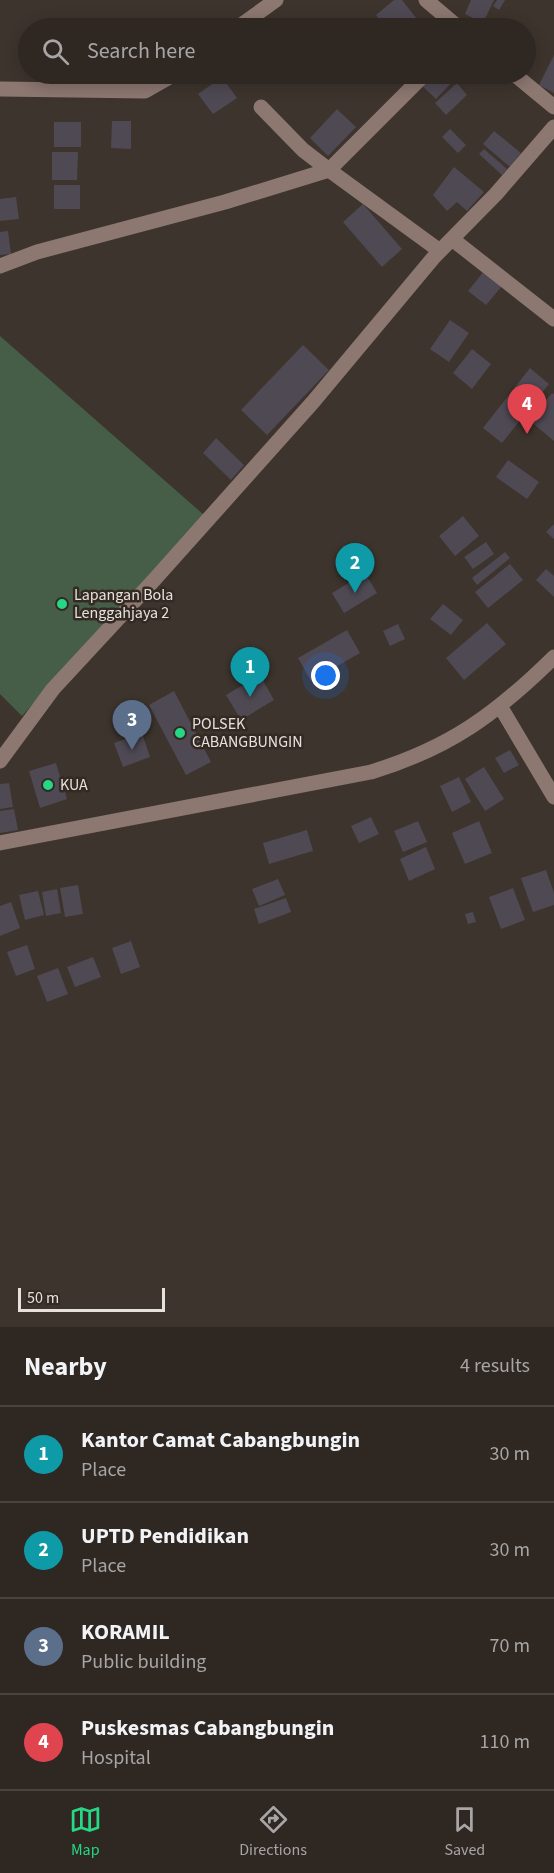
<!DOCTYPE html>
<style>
body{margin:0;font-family:"Source Sans 3",sans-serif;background:#3a332f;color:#f1f3f6}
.scale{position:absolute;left:18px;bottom:15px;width:147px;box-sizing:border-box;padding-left:6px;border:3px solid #e7e1dc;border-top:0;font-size:16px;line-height:21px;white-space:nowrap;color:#e7e1dc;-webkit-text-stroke:4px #332a23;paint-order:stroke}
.you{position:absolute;left:326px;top:676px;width:21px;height:21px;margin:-15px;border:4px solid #fff;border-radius:50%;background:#1a73e8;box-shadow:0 0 0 9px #1a73e833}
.badge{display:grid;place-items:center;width:39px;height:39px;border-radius:50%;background:#26d886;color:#fff;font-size:20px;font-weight:700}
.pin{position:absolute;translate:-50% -50px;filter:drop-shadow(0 2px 3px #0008)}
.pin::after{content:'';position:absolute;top:32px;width:21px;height:18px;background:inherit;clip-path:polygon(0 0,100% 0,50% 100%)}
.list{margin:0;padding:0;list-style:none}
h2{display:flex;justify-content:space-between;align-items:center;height:78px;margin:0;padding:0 24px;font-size:26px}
h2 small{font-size:20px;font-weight:400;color:#a7a5a5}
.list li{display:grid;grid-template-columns:39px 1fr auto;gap:18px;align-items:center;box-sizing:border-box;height:96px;padding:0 24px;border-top:2px solid #494440}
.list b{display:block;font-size:22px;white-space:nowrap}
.list p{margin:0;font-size:20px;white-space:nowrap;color:#a7a5a5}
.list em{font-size:20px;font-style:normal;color:#a7a5a5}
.icon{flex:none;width:33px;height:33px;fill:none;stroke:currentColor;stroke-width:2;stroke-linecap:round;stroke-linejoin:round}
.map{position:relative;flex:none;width:554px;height:1327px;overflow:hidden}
.search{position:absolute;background:#2e2722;box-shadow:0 3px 15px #0003;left:18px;right:18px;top:18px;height:66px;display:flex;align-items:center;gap:15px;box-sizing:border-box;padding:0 21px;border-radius:33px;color:#a7a5a5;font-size:22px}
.sheet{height:462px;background:#2e2722}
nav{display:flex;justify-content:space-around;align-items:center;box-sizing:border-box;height:84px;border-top:2px solid #494440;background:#2e2722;font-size:16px;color:#a7a5a5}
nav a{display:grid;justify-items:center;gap:3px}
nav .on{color:#26d886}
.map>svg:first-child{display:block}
</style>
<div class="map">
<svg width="554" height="1327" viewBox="0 0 554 1327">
<rect width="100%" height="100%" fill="#3d342d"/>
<path fill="#465e47" d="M0 336 204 515 22 716 0 694Z"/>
<path fill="#4f4953" d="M394 0H402L417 19 404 28H386L376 15Z
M471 0H494L483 23 465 14Z
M497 0H505L499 10 493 6Z
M554 55V93L539 85Z
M240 74H255L246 81Z
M433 74H450L455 79 436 99 421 85Z
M222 77 237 98 213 114 198 94Z
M457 83 467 95 446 115 435 103Z
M337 109 356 127 328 156 310 138Z
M112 121H131V149L111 148Z
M54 122H81V147H54Z
M450 129 466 145 458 153 442 137Z
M494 131 521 153 510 167 483 144Z
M484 149 507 169 502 175 479 154Z
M52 152H78L77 180H52Z
M454 167 484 192 467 211 457 202 447 211 433 195Z
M54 185H80V209H54Z
M16 197 19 219 0 221V199Z
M363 204 402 249 382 267 343 222Z
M8 231 11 254 0 255V232Z
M484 271 502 286 486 305 468 291Z
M450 320 469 333 449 362 430 349Z
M303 345 329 370 267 435 241 410Z
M472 349 491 364 472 389 453 373Z
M530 368 549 384 502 443 483 428Z
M552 393 554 394V441L529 420Z
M216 438 244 465 231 480 203 453Z
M508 460 539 482 527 499 496 477Z
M463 516 479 536 455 556 439 536Z
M554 524V539L546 532Z
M486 542 494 554 473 569 464 557Z
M505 552 510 558 477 585 472 578Z
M510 564 523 580 488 608 475 592Z
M546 569 554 576V597L536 580Z
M365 573 377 593 344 613 332 593Z
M443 604 463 620 451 635 430 619Z
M487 623 506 644 464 680 446 658Z
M398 624 405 639 390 646 383 631Z
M347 630 360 653 311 681 298 658Z
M260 675 274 700 241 720 226 695Z
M174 691 211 762 186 775 149 705Z
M142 733 150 757 123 767 114 743Z
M510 750 519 765 504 773 495 758Z
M56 763 67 799 40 808 29 771Z
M484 767 504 799 485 811 465 779Z
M459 777 471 802 452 812 440 786Z
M9 783 13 807 0 809V784Z
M14 809 18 830 0 833V811Z
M371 817 379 834 359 843 351 826Z
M418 821 427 842 403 852 394 831Z
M479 821 492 853 465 864 452 833Z
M307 830 313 851 269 864 263 843Z
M426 847 435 869 409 881 400 859Z
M546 870 554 893V905L533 912 521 878Z
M278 879 285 895 259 906 252 889Z
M78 885 83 914 65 917 60 888Z
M513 888 525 920 501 929 489 897Z
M57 889 61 913 46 916 42 892Z
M38 891 44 915 25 920 19 895Z
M286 898 291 912 259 924 254 909Z
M11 902 20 928 0 936V906Z
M473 912 476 922 468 924 465 914Z
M131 941 140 967 121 974 112 948Z
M27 945 35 969 16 976 7 952Z
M93 957 101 977 75 987 67 967Z
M58 968 68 994 47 1002 37 976Z"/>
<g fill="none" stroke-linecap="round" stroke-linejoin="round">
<path stroke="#8d7771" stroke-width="15" d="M426 0 459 28
M237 28 276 0
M514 74 554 107
M0 89 145 91 175 74
M261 107 303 150 329 170 440 251
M452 239 554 319
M0 266 37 252 225 202 329 170 425 74
M500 706 554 797
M0 761 53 689 154 580 313 402 434 257 496 194 554 127
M0 843 371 772C450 748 496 714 554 657"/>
</g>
<g fill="#26d886" stroke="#332a23" stroke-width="2">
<circle cx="62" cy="604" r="6"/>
<circle cx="180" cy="733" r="6"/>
<circle cx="48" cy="785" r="6"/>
</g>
<g text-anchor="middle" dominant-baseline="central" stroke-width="5" stroke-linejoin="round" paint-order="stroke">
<g font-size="16" fill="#e7e1dc" stroke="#332a23" text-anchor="start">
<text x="74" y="595">Lapangan Bola<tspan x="74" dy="18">Lenggahjaya 2</tspan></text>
<text x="192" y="724">POLSEK<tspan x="192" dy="18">CABANGBUNGIN</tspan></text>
<text x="60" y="785">KUA</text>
</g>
</g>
</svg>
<div class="scale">50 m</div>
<div class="you"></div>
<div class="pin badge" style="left:250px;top:697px;background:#0f9aa8">1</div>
<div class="pin badge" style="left:355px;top:593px;background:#0f9aa8">2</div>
<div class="pin badge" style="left:132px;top:750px;background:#5c6f8a">3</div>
<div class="pin badge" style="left:527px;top:434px;background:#e0444e">4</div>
<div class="search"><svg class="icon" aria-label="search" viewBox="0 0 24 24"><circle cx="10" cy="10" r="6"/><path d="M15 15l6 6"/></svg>Search here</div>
</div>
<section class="sheet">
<h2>Nearby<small>4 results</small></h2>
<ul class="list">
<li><span class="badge" style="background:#0f9aa8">1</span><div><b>Kantor Camat Cabangbungin</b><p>Place</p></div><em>30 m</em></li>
<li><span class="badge" style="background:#0f9aa8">2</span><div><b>UPTD Pendidikan</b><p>Place</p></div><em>30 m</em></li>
<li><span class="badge" style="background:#5c6f8a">3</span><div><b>KORAMIL</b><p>Public building</p></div><em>70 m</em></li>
<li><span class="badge" style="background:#e0444e">4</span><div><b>Puskesmas Cabangbungin</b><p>Hospital</p></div><em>110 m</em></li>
</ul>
</section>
<nav>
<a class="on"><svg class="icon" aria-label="map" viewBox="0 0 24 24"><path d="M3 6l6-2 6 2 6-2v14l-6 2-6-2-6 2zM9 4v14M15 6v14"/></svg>Map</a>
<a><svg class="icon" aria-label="directions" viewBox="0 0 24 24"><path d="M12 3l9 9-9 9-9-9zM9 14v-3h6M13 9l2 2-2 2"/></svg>Directions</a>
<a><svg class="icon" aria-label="saved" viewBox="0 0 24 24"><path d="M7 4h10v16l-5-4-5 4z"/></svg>Saved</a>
</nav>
